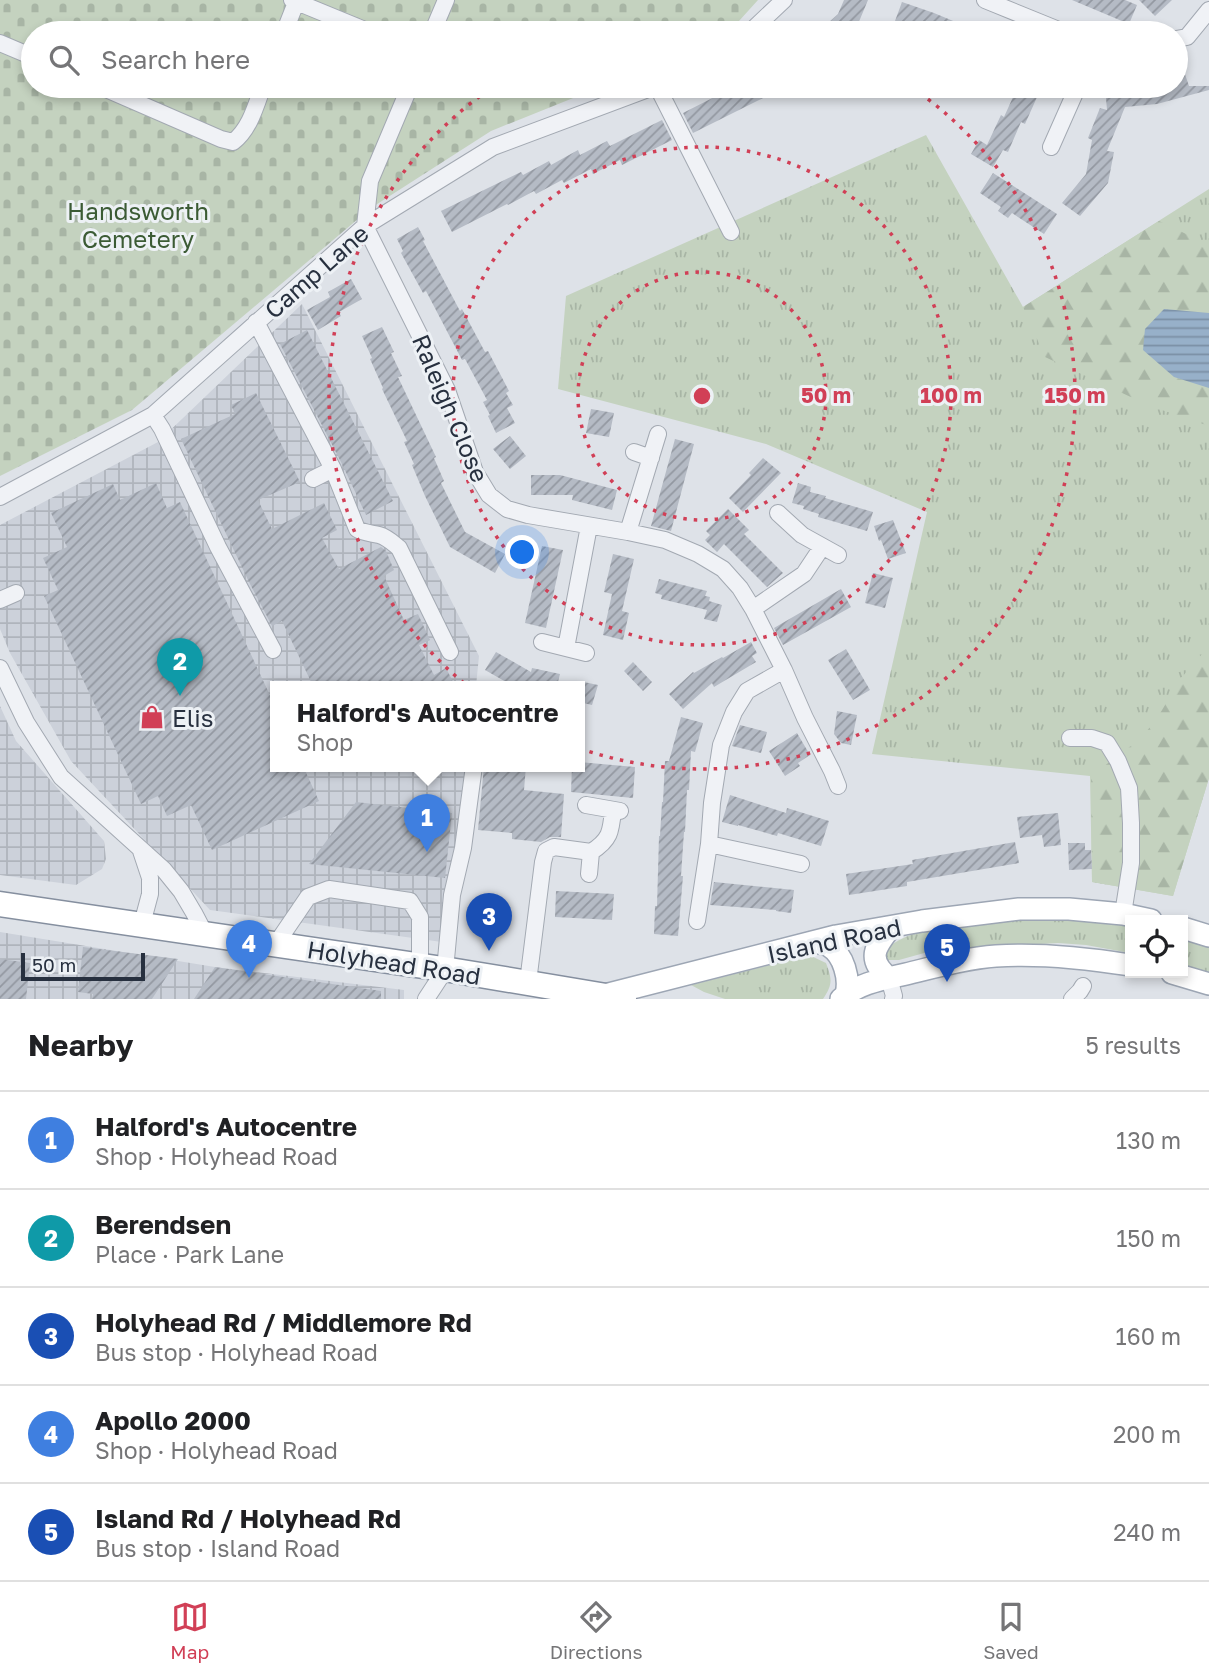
<!DOCTYPE html>
<meta charset="utf-8">
<style>
body{margin:0;font-family:"Golos Text",sans-serif;background:#f6f6f6;color:#202124}
.controls{position:absolute;right:21px;bottom:21px;display:grid;overflow:hidden;border-radius:0px;box-shadow:0 4px 10px #0003}
.controls button{width:63px;height:63px;display:grid;place-items:center;padding:0;border:0;border-bottom:2px solid #e0e0e0;background:#fff;color:#202124;font:35px sans-serif}
.scale{position:absolute;left:21px;bottom:18px;width:124px;box-sizing:border-box;padding-left:7px;border:4px solid #27303f;border-top:0;font-size:19px;line-height:24px;white-space:nowrap;color:#27303f;-webkit-text-stroke:5px #edf1f5;paint-order:stroke}
.you{position:absolute;left:523px;top:553px;width:24px;height:24px;margin:-18px;border:5px solid #fff;border-radius:50%;background:#1a73e8;box-shadow:0 0 0 10px #1a73e833}
.badge{display:grid;place-items:center;width:46px;height:46px;border-radius:50%;background:#d13f56;color:#fff;font-size:23px;font-weight:700}
.pin{position:absolute;translate:-50% -58px;filter:drop-shadow(0 2px 4px #0008)}
.pin::after{content:'';position:absolute;top:37px;width:24px;height:21px;background:inherit;clip-path:polygon(0 0,100% 0,50% 100%)}
.popup{position:absolute;left:270px;top:681px;width:315px;height:91px;box-sizing:border-box;display:grid;place-content:center;border-radius:0px;background:#fff;filter:drop-shadow(0 2px 5px #0005);font-size:23px;white-space:nowrap;color:#757577}
.popup b{font-size:26px;color:#202124}
.popup::after{content:'';position:absolute;left:50%;top:100%;margin-left:-14px;border:14px solid transparent;border-top-color:#fff}
.list{margin:0;padding:0;list-style:none}
h2{display:flex;justify-content:space-between;align-items:center;height:91px;margin:0;padding:0 28px;font-size:30px}
h2 small{font-size:23px;font-weight:400;color:#757577}
.list li{display:grid;grid-template-columns:46px 1fr auto;gap:21px;align-items:center;box-sizing:border-box;height:98px;padding:0 28px;border-top:2px solid #e0e0e0}
.list b{display:block;font-size:26px;white-space:nowrap}
.list p{margin:0;font-size:23px;white-space:nowrap;color:#757577}
.list em{font-size:23px;font-style:normal;color:#757577}
.icon{flex:none;width:38px;height:38px;fill:none;stroke:currentColor;stroke-width:2;stroke-linecap:round;stroke-linejoin:round}
.map{position:relative;flex:none;width:1209px;height:999px;overflow:hidden}
.search{position:absolute;background:#fff;box-shadow:0 4px 10px #0003;left:21px;right:21px;top:21px;height:77px;display:flex;align-items:center;gap:18px;box-sizing:border-box;padding:0 24px;border-radius:38px;color:#757577;font-size:26px}
.sheet{height:581px;background:#fff}
nav{display:flex;justify-content:space-around;align-items:center;box-sizing:border-box;height:98px;border-top:2px solid #e0e0e0;background:#fff;font-size:19px;color:#757577}
nav a{display:grid;justify-items:center;gap:4px}
nav .on{color:#d13f56}
.map>svg:first-child{display:block}
</style>
<div class="map">
<svg width="1209" height="999" viewBox="0 0 1209 999">
<defs>
<pattern id="industrial-grid" width="8" height="8" patternUnits="userSpaceOnUse" patternTransform="scale(1.75)"><rect width="8" height="8" fill="#ccd1da"/><path d="M0 4h8M4 0v8" fill="none" stroke="#afb4bc"/></pattern>
<pattern id="grass-tufts" width="24" height="20" patternUnits="userSpaceOnUse" patternTransform="scale(1.75)"><rect width="24" height="20" fill="#c4d2bf"/><path d="M3 7l-1-3M5 7V3M7 7l1-3M15 17l-1-3M17 17v-4M19 17l1-3" fill="none" stroke="#a8b5a5"/></pattern>
<pattern id="forest-firs" width="22" height="20" patternUnits="userSpaceOnUse" patternTransform="scale(1.75)"><rect width="22" height="20" fill="#c4d2bf"/><path d="M5 1l3.5 6h-7zM16 11l3.5 6h-7z" fill="#a8b5a5"/></pattern>
<pattern id="cemetery-stones" width="16" height="16" patternUnits="userSpaceOnUse" patternTransform="scale(1.75)"><rect width="16" height="16" fill="#c4d2bf"/><path d="M2 7V4a2 2 0 0 1 4 0v3zM10 15v-3a2 2 0 0 1 4 0v3z" fill="#a8b5a5"/></pattern>
<pattern id="water-rules" width="6" height="5" patternUnits="userSpaceOnUse" patternTransform="scale(1.75)"><rect width="6" height="5" fill="#97b0c9"/><path d="M0 2.5h6" fill="none" stroke="#7b90a5"/></pattern>
<pattern id="building-hatch" width="6" height="6" patternUnits="userSpaceOnUse" patternTransform="scale(1.75)"><rect width="6" height="6" fill="#b5bbc5"/><path d="M-1 1l2-2M0 6l6-6M5 7l2-2" fill="none" stroke="#9398a1"/></pattern>
</defs>
<rect width="100%" height="100%" fill="#dee2e8"/>
<path fill="url(#industrial-grid)" d="M302 304 479 656 476 686H275V766H467L449 943 210 910 71 761 10 653 0 629V525L158 442Z
M0 706 16 741 104 841 106 859 102 869 76 885 0 875Z
M0 932 215 967 404 990V999H0Z"/>
<path fill="url(#grass-tufts)" d="M926 135 1023 307 1209 189V778L1173 896 1092 882 1090 776 872 754 927 512 766 444 558 389 566 296Z
M1027 914 1130 924V953L1086 945 1058 943 935 950 899 960H887L886 949C918 922 986 920 1027 914Z
M1183 937 1209 943V973L1183 965Z
M809 955 826 963C832 979 833 984 823 999H725L704 992 691 985Z"/>
<path fill="url(#forest-firs)" d="M1159 221 1209 245V313L1164 309 1174 377 1209 388V426L1150 406 1045 357 1023 307Z
M1209 646V778L1173 896 1092 882 1091 776 1140 739 1156 720 1182 677Z"/>
<path fill="url(#cemetery-stones)" d="M0 0H758L739 21 715 33H33V86H603L491 131 371 208 132 410 0 476Z"/>
<path fill="url(#water-rules)" d="M1164 309 1209 313V388L1174 377 1143 350 1145 329Z"/>
<path fill="url(#building-hatch)" d="M844 0H868L858 24 848 33H817L838 14Z
M1072 0H1125L1137 5 1129 24Z
M1139 0H1172L1155 16Z
M902 2 934 13 982 33H928L895 21Z
M1178 54 1189 86H1209V90L1157 104 1125 107 1107 151 1114 152 1108 183 1080 216 1062 203 1086 174 1092 140 1088 138 1100 108 1107 110 1105 86H1176V55Z
M736 86H761L767 96 693 133 683 113Z
M1018 86H1042L1025 124 1021 122 1008 152 1003 150 993 167 971 154 979 140 987 145 1001 115 1004 117Z
M662 120 672 140 622 165 620 160 593 174 591 169 564 183 562 180 536 194 534 191 508 205 507 204 452 232 441 211 521 172 523 175 549 161 551 165 578 150 580 155 607 141 610 146Z
M993 173 1057 214 1044 234 1012 213 1008 218 998 211 1001 207 980 193Z
M418 227 425 240 423 241 460 311 462 309 485 352 488 351 509 391 506 393 513 405 507 408 515 423 496 433 488 416 490 415 483 402 487 400 465 359 462 360 426 291 423 293 401 253 403 251 397 239Z
M351 279 362 299 339 312 341 316 318 330 307 310 330 297 328 292Z
M382 327 394 352 391 353 402 376 398 377 436 457 434 458 444 481 441 483 465 532 505 554 495 573 450 547 425 496 412 465 414 464 404 442 407 441 382 389 383 388 370 359 372 358 362 336Z
M307 330 393 501 366 515 342 464 280 344Z
M256 393 300 482 258 500 272 529 324 503 337 530 322 538 339 569 381 547 386 551 394 570 384 576 404 620 418 614 430 640 419 645 434 675 446 668 455 686H313L282 621 272 626 249 582 181 439 235 414 231 405Z
M591 409 614 413 609 437 586 433Z
M510 436 526 456 510 469 493 449Z
M675 439 694 444 671 531 651 526Z
M763 458 781 473 743 512 729 498 751 475 749 473Z
M531 475H560L617 490 612 510 572 500 573 495H531Z
M156 483 167 508 180 502 275 706V766H303L319 801 212 850 191 805 167 816 158 796 141 804 44 596 58 590 43 558 67 547 51 513 113 484 120 500Z
M798 483 811 487 810 492 826 496 825 498 873 512 867 531 818 517 819 514 803 509 804 506 792 503Z
M728 509 749 530 744 534 783 573 767 587 724 544 717 552 705 540 710 535 706 531Z
M893 520 906 553 888 559 881 540 879 541 874 526Z
M542 546 563 550 546 628 525 623Z
M613 554 634 559 622 611 629 613 623 640 603 635 612 594 604 592Z
M873 573 893 578 885 608 865 603Z
M659 579 707 591 705 596 710 597 709 601 722 605 717 622 704 619 707 610 661 599 662 595 655 593Z
M841 589 851 607 783 645 774 628Z
M751 642 757 653 752 656 756 662 714 687 712 683 683 709 669 694 693 672 694 673 722 657 723 658Z
M846 649 870 690 853 700 828 660Z
M496 652 531 672 532 668 560 674 557 686H513L485 670Z
M633 662 652 682 643 691 624 671Z
M579 681 598 685 592 705 579 702Z
M837 711 857 715 851 745 841 743 834 734Z
M681 717 703 723 695 752 691 751 689 790H687L685 832H684L681 876H683L678 936 654 934 655 906H657L659 836H660L662 802H663L665 761H669Z
M740 725 767 732 761 753 732 746Z
M797 733 810 755 798 763 800 766 785 776 769 751Z
M579 762 635 767 633 798 571 792 572 766H579Z
M484 766H526L524 790 564 794 561 837H550L541 842 512 839V833L478 830Z
M730 795 786 813 787 808 829 821 821 846 778 833 777 836 738 825V826L722 822Z
M356 802 452 813 445 878 309 864Z
M1058 813 1061 845 1044 847 1042 835 1020 838 1017 817Z
M1015 842 1019 863 907 882V886L849 895 846 874 913 864 912 860Z
M1068 843H1085V850H1091L1092 869 1069 870Z
M714 882 794 890 791 913 776 911V910L710 905Z
M556 891 614 894 612 920 555 917Z
M83 947 178 959 152 999H92L93 994 78 992Z
M0 959 30 963 26 999H0Z
M215 967 381 991V999H194Z"/>
<g fill="none" stroke-linecap="round" stroke-linejoin="round">
<g stroke="#a3a9b2" stroke-width="18">
<path id="minor" d="M292 0 372 33
M985 0 1066 33
M284 33 297 0
M432 33 446 0
M749 33 784 0
M1176 39 1187 37 1209 10
M0 43 33 57
M99 86 221 139 233 142C250 129 256 105 263 86
M410 86 370 181 365 226 447 390 475 472 489 495 507 509 528 515 628 532 665 540 698 554 723 569 740 588 753 609 784 670 805 718 832 771 838 786
M657 86 731 232
M1051 147 1078 86
M256 322 333 469 357 529C364 533 371 533 379 535 387 537 393 543 399 548L450 652
M153 415 162 429 218 547 273 650
M634 452 651 458
M313 479 333 469
M0 497 153 415 365 226 493 147 656 86
M778 513 802 535 838 555
M628 532 658 434
M0 600 16 593
M753 609 804 574 822 547
M542 642 586 653
M566 648 589 526
M0 668 26 722 61 777 164 870 181 891 194 913 205 934
M1070 738H1092L1107 743 1118 761 1129 788 1131 823V863L1123 914
M586 805 620 811
M709 844 801 864
M141 851 150 878V894L142 924
M589 874 591 852C610 840 611 832 613 810
M697 921 709 844 712 803 721 745 734 712 747 691 784 670
M276 944 308 897 329 889 410 901 420 917V966
M889 978 894 996 893 999
M528 982 543 862 546 851 554 847 591 852
M426 999 445 970 452 895 463 848 474 766
M1072 999 1080 991 1083 986"/>
</g>
<g stroke="#9da6b4" stroke-width="24">
<path id="major" d="M1183 928 1209 936
M812 942C818 943 824 943 829 946 844 955 850 979 846 994
M1172 973 1209 984
M889 978C866 959 875 947 891 927
M605 995 836 936 922 921 1019 909H1069L1123 914 1151 920
M841 999C858 983 884 979 906 974 935 967 966 958 996 956 1041 953 1086 958 1130 965"/>
</g>
<g stroke="#858f9f" stroke-width="27">
<path id="highway" d="M0 904 450 970 624 999"/>
</g>
<use href="#minor" stroke="#f0f2f6" stroke-width="16"/>
<use href="#major" stroke="#fff" stroke-width="21"/>
<use href="#highway" stroke="#fff" stroke-width="24"/>
</g>
<g fill="none" stroke="#d13f56" stroke-width="3.5" stroke-dasharray="3.5 7">
<circle cx="702" cy="396" r="124"/>
<circle cx="702" cy="396" r="249"/>
<path d="M618 33A373 373 0 0 1 786 33M911 87A373 373 0 1 1 493 87"/>
</g>
<defs>
<g id="shop-bare" transform="scale(1.89)"><path d="M-5-2.5h2.3a2.7 3.5 0 0 1 5.4 0H5L5.5 6h-11ZM-1.5-2.5h3a1.5 2.3 0 0 0-3 0Z" fill="#d13f56" stroke="#edf1f5" stroke-width="2.5" paint-order="stroke"/></g>
</defs>
<g fill-rule="evenodd">
<use href="#shop-bare" x="152" y="717"/>
</g>
<g text-anchor="middle" dominant-baseline="central" stroke-width="6" stroke-linejoin="round" paint-order="stroke">
<g font-size="24" fill="#3b5b34" stroke="#edf1f5">
<text x="138" y="210">Handsworth<tspan x="138" dy="28">Cemetery</tspan></text>
</g>
<g font-size="24" fill="#27303f" stroke="#edf1f5">
<text transform="translate(316 271) rotate(-41)">Camp Lane</text>
<text transform="translate(451 408) rotate(67)">Raleigh Close</text>
<text transform="translate(834 940) rotate(-12)">Island Road</text>
<text transform="translate(394 962) rotate(9)">Holyhead Road</text>
</g>
<g font-size="24" fill="#27303f" stroke="#edf1f5" text-anchor="start">
<text x="172" y="717">Elis</text>
</g>
</g>
<circle cx="702" cy="396" r="10" fill="#d13f56" stroke="#edf1f5" stroke-width="3.5"/>
<g font-size="21" text-anchor="middle" font-weight="bold" fill="#d13f56" stroke="#edf1f5" stroke-width="6" stroke-linejoin="round" paint-order="stroke">
<text x="826" y="403">50 m</text>
<text x="951" y="403">100 m</text>
<text x="1075" y="403">150 m</text>
</g>
</svg>
<div class="controls">
<button><svg class="icon" aria-label="locate" viewBox="0 0 24 24"><circle cx="12" cy="12" r="6"/><path d="M12 2v4M12 18v4M2 12h4M18 12h4"/></svg></button>
</div>
<div class="scale">50 m</div>
<div class="you"></div>
<div class="pin badge" style="left:427px;top:852px;background:#3f7fe0">1</div>
<div class="popup"><b>Halford's Autocentre</b>Shop</div>
<div class="pin badge" style="left:180px;top:696px;background:#0f9aa8">2</div>
<div class="pin badge" style="left:489px;top:951px;background:#1a4fb4">3</div>
<div class="pin badge" style="left:249px;top:978px;background:#3f7fe0">4</div>
<div class="pin badge" style="left:947px;top:982px;background:#1a4fb4">5</div>
<div class="search"><svg class="icon" aria-label="search" viewBox="0 0 24 24"><circle cx="10" cy="10" r="6"/><path d="M15 15l6 6"/></svg>Search here</div>
</div>
<section class="sheet">
<h2>Nearby<small>5 results</small></h2>
<ul class="list">
<li><span class="badge" style="background:#3f7fe0">1</span><div><b>Halford's Autocentre</b><p>Shop · Holyhead Road</p></div><em>130 m</em></li>
<li><span class="badge" style="background:#0f9aa8">2</span><div><b>Berendsen</b><p>Place · Park Lane</p></div><em>150 m</em></li>
<li><span class="badge" style="background:#1a4fb4">3</span><div><b>Holyhead Rd / Middlemore Rd</b><p>Bus stop · Holyhead Road</p></div><em>160 m</em></li>
<li><span class="badge" style="background:#3f7fe0">4</span><div><b>Apollo 2000</b><p>Shop · Holyhead Road</p></div><em>200 m</em></li>
<li><span class="badge" style="background:#1a4fb4">5</span><div><b>Island Rd / Holyhead Rd</b><p>Bus stop · Island Road</p></div><em>240 m</em></li>
</ul>
</section>
<nav>
<a class="on"><svg class="icon" aria-label="map" viewBox="0 0 24 24"><path d="M3 6l6-2 6 2 6-2v14l-6 2-6-2-6 2zM9 4v14M15 6v14"/></svg>Map</a>
<a><svg class="icon" aria-label="directions" viewBox="0 0 24 24"><path d="M12 3l9 9-9 9-9-9zM9 14v-3h6M13 9l2 2-2 2"/></svg>Directions</a>
<a><svg class="icon" aria-label="saved" viewBox="0 0 24 24"><path d="M7 4h10v16l-5-4-5 4z"/></svg>Saved</a>
</nav>
